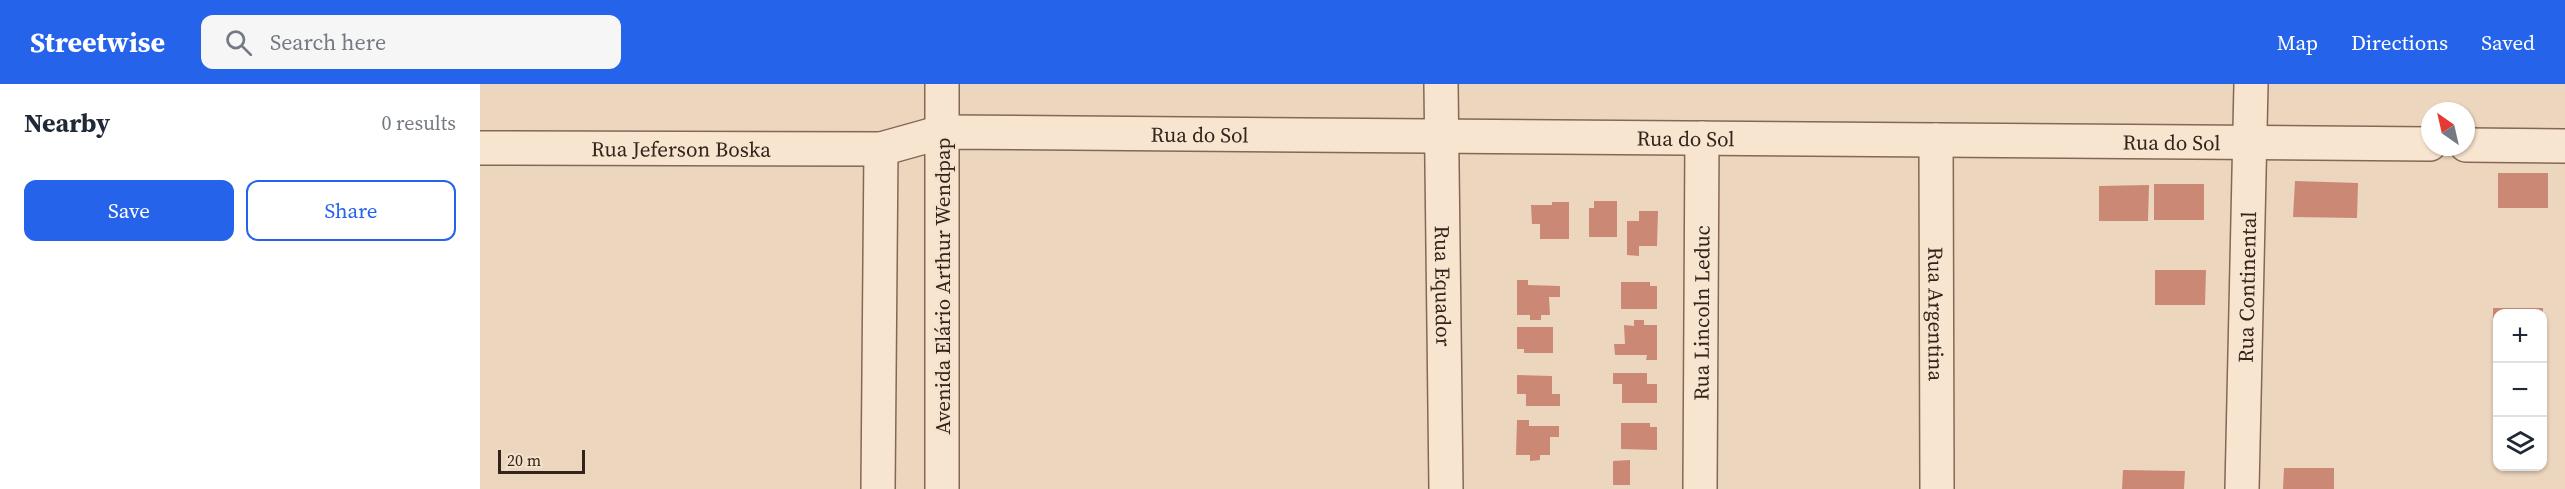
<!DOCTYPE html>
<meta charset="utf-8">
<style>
body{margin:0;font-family:"Source Serif 4",serif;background:#f6f6f7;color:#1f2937}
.controls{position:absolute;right:18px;bottom:18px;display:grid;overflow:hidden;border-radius:12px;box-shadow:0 2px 4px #0004}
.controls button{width:54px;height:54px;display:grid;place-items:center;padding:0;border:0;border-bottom:2px solid #e0e1e3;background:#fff;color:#1f2937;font:30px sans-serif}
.compass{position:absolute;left:1941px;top:18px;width:54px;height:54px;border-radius:50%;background:#fff;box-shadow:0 2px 4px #0004;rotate:326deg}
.scale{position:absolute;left:18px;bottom:15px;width:87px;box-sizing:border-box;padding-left:6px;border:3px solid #34231b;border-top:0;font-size:16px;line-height:21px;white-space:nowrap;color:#34231b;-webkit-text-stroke:4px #f5e2cd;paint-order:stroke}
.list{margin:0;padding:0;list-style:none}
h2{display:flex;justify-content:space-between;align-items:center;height:78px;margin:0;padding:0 24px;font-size:26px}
h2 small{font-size:20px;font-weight:400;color:#747a83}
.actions{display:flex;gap:12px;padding:18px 24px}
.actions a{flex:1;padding:14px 0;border:2px solid #2563eb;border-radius:12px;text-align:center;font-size:21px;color:#2563eb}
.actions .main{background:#2563eb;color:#fff}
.icon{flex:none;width:33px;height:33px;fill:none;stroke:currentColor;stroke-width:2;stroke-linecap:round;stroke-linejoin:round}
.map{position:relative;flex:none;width:2085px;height:405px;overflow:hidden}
header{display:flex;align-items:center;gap:36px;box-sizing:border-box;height:84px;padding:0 30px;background:#2563eb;color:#fff}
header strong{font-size:28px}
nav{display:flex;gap:33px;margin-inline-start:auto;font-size:21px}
.search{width:420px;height:54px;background:#f6f6f7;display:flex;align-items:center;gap:15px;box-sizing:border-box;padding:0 21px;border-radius:12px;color:#747a83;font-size:22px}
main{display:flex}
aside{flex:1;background:#fff}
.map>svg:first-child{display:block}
</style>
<header>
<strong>Streetwise</strong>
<div class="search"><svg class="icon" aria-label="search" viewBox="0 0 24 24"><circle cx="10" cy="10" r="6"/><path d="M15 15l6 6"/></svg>Search here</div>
<nav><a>Map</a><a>Directions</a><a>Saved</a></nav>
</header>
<main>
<aside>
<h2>Nearby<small>0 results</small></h2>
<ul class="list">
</ul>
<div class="actions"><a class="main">Save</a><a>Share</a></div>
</aside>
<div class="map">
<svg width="2085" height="405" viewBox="0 0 2085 405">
<rect width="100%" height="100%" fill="#edd6be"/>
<path fill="#cb8874" d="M2018 89H2068V124H2018Z
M1815 97 1878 99 1877 134 1813 133Z
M1674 100H1724V136H1674Z
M1669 101 1668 137H1619V102Z
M1114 117H1137V153H1109V124H1114Z
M1072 118H1089V155H1060V140H1052L1051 121H1072Z
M1159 127H1178L1177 162H1159V172L1147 171V137H1159Z
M1675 186H1726L1725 221H1675Z
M1037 196H1048V201L1080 202V213H1069L1070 231H1061V236H1050V231H1037Z
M1141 198H1170V202H1177V225H1141Z
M2013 224H2063V230H2018V260H2013Z
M1154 236H1164V241H1177V276H1166L1167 271H1135L1134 260H1145L1144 241 1154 242Z
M1037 243H1073V269H1044V265H1037Z
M1133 289H1167V300H1177V319H1142V300H1133Z
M1037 291 1072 292V310H1080V322H1046V310H1037Z
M1037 336H1049V342H1079V353H1070V371H1060V376L1050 377V371H1036Z
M1141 339H1170V343H1177V366L1141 365Z
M1150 376V401H1133V377Z
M1804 384H1854V405H1803Z
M1643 386 1705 387 1704 405H1642Z"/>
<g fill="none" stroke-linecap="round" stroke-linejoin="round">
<g stroke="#856757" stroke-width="36">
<g id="minor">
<path d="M462 0V405"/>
<path id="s1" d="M961 0 966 405"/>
<path id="s2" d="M1456 56 1457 405"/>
<path d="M1986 61 2085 62"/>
<path id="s3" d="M0 64 401 65 462 48 1950 60"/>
<path d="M398 405 401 65"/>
<path id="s4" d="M1220 405 1222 54"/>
<path id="s5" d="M1762 405 1771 0"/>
</g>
</g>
<use href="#minor" stroke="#f8e5d0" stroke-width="33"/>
</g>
<g text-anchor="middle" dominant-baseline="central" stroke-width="5" stroke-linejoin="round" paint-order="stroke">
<g font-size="21" fill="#34231b" stroke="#f5e2cd">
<text stroke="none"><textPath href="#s3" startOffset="722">Rua do Sol</textPath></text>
<text stroke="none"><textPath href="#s3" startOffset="1208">Rua do Sol</textPath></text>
<text stroke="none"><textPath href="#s3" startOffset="1694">Rua do Sol</textPath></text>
<text stroke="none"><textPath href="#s3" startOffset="201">Rua Jeferson Boska</textPath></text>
<text transform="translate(462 202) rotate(-90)">Avenida Elário Arthur Wendpap</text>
<text stroke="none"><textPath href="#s1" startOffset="202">Rua Equador</textPath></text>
<text stroke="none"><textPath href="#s5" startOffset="202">Rua Continental</textPath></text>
<text stroke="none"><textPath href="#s4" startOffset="176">Rua Lincoln Leduc</textPath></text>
<text stroke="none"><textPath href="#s2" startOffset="174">Rua Argentina</textPath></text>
</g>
</g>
</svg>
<div class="controls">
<button>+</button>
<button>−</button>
<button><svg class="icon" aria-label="layers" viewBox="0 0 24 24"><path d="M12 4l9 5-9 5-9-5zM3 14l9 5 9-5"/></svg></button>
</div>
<svg class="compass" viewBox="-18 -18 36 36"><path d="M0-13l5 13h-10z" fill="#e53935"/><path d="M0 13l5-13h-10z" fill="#747a83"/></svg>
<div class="scale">20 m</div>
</div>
</main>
